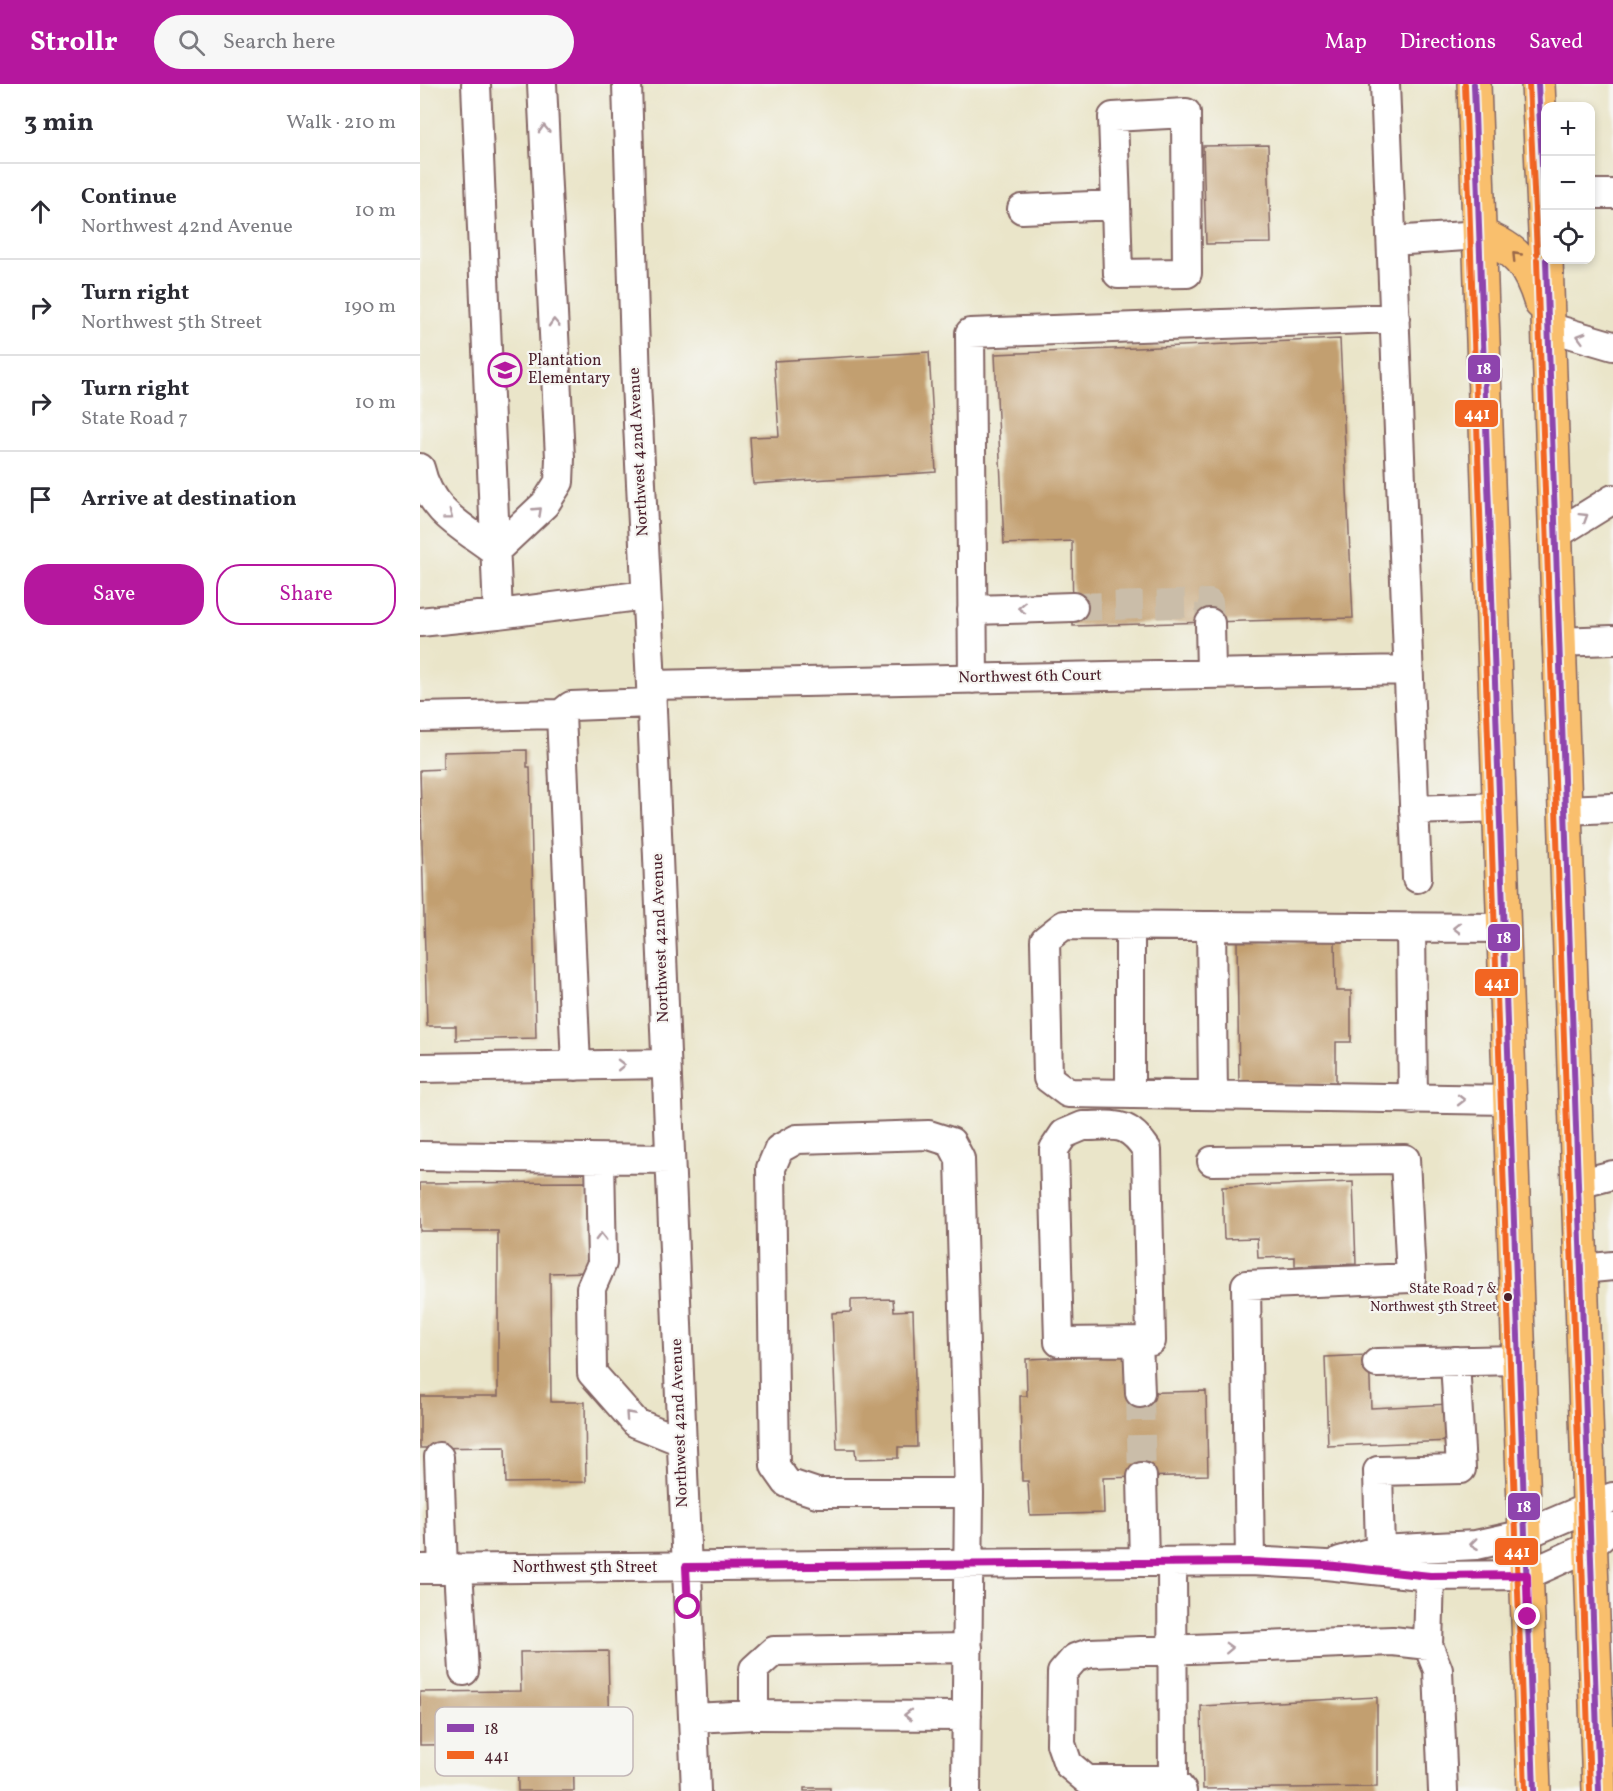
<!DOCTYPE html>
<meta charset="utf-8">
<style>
body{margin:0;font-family:Vollkorn,serif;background:#f7f7f7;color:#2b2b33}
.controls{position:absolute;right:18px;top:18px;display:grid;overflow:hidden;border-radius:12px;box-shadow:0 3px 9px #0003}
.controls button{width:54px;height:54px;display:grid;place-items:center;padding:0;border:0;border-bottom:2px solid #e1e1e2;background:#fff;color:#2b2b33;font:30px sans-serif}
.stop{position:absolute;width:18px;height:18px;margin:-14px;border:4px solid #b5179e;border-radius:50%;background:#fff}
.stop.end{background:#b5179e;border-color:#fff;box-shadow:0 2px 6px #0008}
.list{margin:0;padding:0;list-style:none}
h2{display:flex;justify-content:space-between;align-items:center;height:78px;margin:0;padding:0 24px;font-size:26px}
h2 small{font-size:20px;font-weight:400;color:#7c7c81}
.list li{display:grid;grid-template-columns:39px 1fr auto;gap:18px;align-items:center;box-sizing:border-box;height:96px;padding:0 24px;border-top:2px solid #e1e1e2}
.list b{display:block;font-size:22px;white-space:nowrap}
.list p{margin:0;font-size:20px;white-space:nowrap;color:#7c7c81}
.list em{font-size:20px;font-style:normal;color:#7c7c81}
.actions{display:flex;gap:12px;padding:18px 24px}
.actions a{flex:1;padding:14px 0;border:2px solid #b5179e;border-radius:24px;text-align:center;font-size:21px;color:#b5179e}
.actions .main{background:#b5179e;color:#fff}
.icon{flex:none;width:33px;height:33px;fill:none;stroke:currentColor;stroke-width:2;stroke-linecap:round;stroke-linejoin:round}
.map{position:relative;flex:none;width:1193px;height:1707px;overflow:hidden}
header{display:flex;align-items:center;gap:36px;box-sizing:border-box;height:84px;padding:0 30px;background:#b5179e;color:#fff}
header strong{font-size:28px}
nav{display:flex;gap:33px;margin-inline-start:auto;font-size:21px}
.search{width:420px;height:54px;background:#f7f7f7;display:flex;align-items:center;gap:15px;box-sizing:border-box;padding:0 21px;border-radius:33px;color:#7c7c81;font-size:22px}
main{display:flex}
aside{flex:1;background:#fff}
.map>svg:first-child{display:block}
</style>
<header>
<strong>Strollr</strong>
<div class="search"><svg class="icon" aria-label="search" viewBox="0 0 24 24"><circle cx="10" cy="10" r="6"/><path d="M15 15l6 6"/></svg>Search here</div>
<nav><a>Map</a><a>Directions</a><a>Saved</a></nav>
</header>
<main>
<aside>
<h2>3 min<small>Walk · 210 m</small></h2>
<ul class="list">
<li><svg class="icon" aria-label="ahead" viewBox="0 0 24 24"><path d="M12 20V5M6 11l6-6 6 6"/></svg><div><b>Continue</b><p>Northwest 42nd Avenue</p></div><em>10 m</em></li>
<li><svg class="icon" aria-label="right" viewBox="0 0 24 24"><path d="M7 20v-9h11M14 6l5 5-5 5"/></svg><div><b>Turn right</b><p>Northwest 5th Street</p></div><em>190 m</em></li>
<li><svg class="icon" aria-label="right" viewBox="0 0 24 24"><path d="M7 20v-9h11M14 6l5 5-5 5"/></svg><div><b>Turn right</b><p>State Road 7</p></div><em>10 m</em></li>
<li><svg class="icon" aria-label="arrive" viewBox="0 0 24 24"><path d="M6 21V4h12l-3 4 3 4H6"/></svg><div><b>Arrive at destination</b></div></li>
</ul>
<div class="actions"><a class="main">Save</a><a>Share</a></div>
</aside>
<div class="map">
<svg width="1193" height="1707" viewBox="0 0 1193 1707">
<rect width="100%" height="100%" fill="#f6f6f2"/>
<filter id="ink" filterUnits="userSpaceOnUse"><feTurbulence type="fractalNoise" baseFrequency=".0167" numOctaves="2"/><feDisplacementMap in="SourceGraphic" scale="12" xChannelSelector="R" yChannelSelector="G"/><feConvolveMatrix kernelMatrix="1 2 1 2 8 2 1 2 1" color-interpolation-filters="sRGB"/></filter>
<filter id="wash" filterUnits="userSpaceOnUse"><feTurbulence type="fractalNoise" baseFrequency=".008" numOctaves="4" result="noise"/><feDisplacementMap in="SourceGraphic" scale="24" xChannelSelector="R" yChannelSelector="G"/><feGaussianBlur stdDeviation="1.35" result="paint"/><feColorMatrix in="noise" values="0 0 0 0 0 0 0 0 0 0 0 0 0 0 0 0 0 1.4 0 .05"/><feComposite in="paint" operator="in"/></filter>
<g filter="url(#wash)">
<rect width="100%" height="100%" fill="#eae5c9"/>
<g id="blocks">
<path fill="#c29f6f" d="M848 61 851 159 786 160 783 62Z
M920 255 933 534 653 542 652 457 584 460 575 270Z
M509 268 516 388 333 400 330 353 359 352 354 277Z
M107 666V683H110L116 954 36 956V942H7L0 686 23 685V668Z
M817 857H915L916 907H931V958H916V1000L819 1001Z
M166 1098 167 1188 130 1189 131 1318H165L166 1398 86 1399 85 1363 0 1364V1312H78V1147H0V1099Z
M933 1098 936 1180 875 1182V1173L838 1174 837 1154 804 1155 802 1103Z
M473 1215 474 1227 493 1226 497 1363H478V1374L436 1375 435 1365H417L412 1229 431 1228V1216Z
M709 1271 711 1309 786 1307 788 1391 683 1394 684 1429 610 1431 608 1397H602L600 1312H607L606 1275Z
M949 1271 951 1324 1029 1320 1031 1357 908 1362 905 1273Z
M188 1567 190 1654H153L154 1707H98L97 1660 0 1661V1608L101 1607 100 1568Z
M957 1613V1703L783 1705 781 1622Z
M384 1704H410V1707H384Z"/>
</g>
</g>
<g filter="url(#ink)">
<use href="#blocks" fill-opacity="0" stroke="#826462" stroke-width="1.5"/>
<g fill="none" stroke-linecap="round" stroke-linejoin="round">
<path stroke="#cabda9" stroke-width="28" stroke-dasharray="28 14" stroke-linecap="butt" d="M653 523 789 519 790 539
M720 1309 722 1393"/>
<g stroke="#826462" stroke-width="32">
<path id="minor" d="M56 0 78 530 226 511
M207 0 216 299 231 601 276 1707
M965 0 997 794
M1170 110H1193
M602 125 696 121 693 33 766 29 767 189 698 190 696 121
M972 157 1060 151
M1128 243 1193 262
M0 384C10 428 42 442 75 467L125 420 139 398 140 374 122 0
M1135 451 1193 415
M552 526 653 523
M0 538 78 530
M790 539 791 588
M1137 558 1193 556
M553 595 550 249 975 234
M231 601 988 586
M141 630 151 622 231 619
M0 633 141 630 156 982
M994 726 1079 723
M1145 726 1193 724
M710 842V1010
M791 842 793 1011
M991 844 993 1016
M1083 844 644 841 625 856 628 994 648 1009 1089 1016
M0 984 246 980
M663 1042C696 1042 707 1036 727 1066L731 1257 639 1258 634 1065 644 1050Z
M0 1072 250 1075
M180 1075 182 1179 171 1204 172 1289 216 1339 261 1357
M792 1077 985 1075 991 1194 826 1201 830 1477
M1158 1100 1193 1091
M1161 1185 1193 1182
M718 1257 720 1309
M957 1279 1099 1276
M19 1373 23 1485
M722 1393 724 1478
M960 1466 958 1387 1041 1385 1035 1277
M920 1477 960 1466 1056 1461 1106 1450 1193 1413
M752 1478 753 1696 762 1707
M0 1485 830 1477 906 1481 1010 1492 1107 1491 1171 1462 1193 1443
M38 1485 44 1587
M1010 1492 1008 1561 1018 1586 1023 1707
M334 1631 547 1632
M273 1634 334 1631V1585L354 1567 548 1564
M753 1696H667L648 1680 641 1660 642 1589 655 1574 670 1569 972 1557 1008 1561
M546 1707 549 1409 540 1075 531 1058 509 1051 377 1055 359 1065 351 1084 355 1382 367 1399 397 1409H549"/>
</g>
<g stroke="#826462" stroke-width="36">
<path id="major" d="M1054 0 1114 1707
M1118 0 1126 170
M1060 151C1097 165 1109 181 1121 219
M1126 176 1179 1707"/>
</g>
<use href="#minor" stroke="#fff" stroke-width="28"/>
<use href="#major" stroke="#f9bf6d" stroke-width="33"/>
<g stroke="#f6f6f2" stroke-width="10">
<path id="bus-1" d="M1054 0 1114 1707
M1118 0 1126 159
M1126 176 1179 1707"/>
</g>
<g stroke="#f6f6f2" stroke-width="10">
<path id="bus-2" d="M1045 0 1105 1707
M1109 0 1117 170
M1117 176 1170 1707"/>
</g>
<use href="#bus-1" stroke="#8e44ad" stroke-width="6"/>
<use href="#bus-2" stroke="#f26522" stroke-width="6"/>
</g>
<defs><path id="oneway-chevron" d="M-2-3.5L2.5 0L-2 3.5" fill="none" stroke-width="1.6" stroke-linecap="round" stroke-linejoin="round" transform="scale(1.5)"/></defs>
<g stroke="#ae9aa0">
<use href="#oneway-chevron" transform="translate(124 45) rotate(-93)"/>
<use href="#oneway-chevron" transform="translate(134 239) rotate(-93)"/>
<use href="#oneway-chevron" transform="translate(1161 253) rotate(-164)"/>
<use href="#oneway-chevron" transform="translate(118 427) rotate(-43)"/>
<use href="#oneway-chevron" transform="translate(29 432) rotate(37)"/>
<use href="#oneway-chevron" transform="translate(1164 433) rotate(-32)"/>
<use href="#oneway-chevron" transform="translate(602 524) rotate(178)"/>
<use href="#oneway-chevron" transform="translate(1037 844) rotate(-180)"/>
<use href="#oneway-chevron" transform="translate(201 981) rotate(-1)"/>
<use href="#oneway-chevron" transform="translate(1041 1016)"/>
<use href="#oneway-chevron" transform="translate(181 1153) rotate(-91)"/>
<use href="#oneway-chevron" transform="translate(209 1331) rotate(-132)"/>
<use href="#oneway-chevron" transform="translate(1054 1460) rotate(173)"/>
<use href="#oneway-chevron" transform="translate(809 1564) rotate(-2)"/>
<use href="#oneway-chevron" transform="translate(488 1631) rotate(-180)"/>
</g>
<use stroke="#996749" href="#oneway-chevron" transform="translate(1096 172) rotate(-134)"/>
</g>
<g fill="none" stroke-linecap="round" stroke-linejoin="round" filter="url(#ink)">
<path stroke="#b5179e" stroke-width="8" d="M268 1523 266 1483 830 1478 906 1481 1010 1492 1107 1491 1108 1533"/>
</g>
<defs>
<g id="school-ring" transform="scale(1.725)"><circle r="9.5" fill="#f6f6f2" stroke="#b5179e" stroke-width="1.5"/><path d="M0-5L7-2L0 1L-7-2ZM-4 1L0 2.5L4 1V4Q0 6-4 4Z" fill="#b5179e"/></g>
</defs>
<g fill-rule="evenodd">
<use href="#school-ring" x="85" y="286"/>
</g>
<circle fill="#4a1f2b" stroke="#f6f6f2" stroke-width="2" cx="1088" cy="1213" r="5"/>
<g text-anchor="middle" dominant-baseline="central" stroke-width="4.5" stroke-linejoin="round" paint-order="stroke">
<g font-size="14" fill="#4a1f2b" stroke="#f6f6f2" text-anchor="end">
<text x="1077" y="1205">State Road 7 &amp;<tspan x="1077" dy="18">Northwest 5th Street</tspan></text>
</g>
<g font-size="16" fill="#4a1f2b" stroke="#f6f6f2" text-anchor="start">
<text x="108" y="277">Plantation<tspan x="108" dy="18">Elementary</tspan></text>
</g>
<g font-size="16" fill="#4a1f2b" stroke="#f6f6f2">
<text transform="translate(219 368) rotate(-93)">Northwest 42nd Avenue</text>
<text transform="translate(610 593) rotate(-1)">Northwest 6th Court</text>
<text transform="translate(241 854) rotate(-92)">Northwest 42nd Avenue</text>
<text transform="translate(260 1339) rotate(-92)">Northwest 42nd Avenue</text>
<text x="165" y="1484">Northwest 5th Street</text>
</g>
</g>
<rect x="15" y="1623" width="198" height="69" rx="9" fill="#f6f6f2" stroke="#c2b6b6" stroke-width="1.5"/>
<rect x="27" y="1640" width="27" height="8" fill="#8e44ad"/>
<rect x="27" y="1667" width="27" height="8" fill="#f26522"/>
<g font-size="16" fill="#4a1f2b">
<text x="64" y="1650">18</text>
<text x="64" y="1677">441</text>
</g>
<g stroke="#f6f6f2" stroke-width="2">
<rect x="1047" y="270" width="34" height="29" rx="6" fill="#8e44ad"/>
<rect x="1034" y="315" width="45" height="29" rx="6" fill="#f26522"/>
<rect x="1067" y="839" width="34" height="29" rx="6" fill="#8e44ad"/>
<rect x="1054" y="884" width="45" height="29" rx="6" fill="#f26522"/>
<rect x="1087" y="1408" width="34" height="29" rx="6" fill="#8e44ad"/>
<rect x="1074" y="1453" width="45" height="29" rx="6" fill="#f26522"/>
</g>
<g font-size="16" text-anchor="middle" font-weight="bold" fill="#fff">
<text x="1064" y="290">18</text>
<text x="1057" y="335">441</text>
<text x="1084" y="859">18</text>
<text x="1077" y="904">441</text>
<text x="1104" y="1428">18</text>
<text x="1097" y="1473">441</text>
</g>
</svg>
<div class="controls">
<button>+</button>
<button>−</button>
<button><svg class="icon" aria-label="locate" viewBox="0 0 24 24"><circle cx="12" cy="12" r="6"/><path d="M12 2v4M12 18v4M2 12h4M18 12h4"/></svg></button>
</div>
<div class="stop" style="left:268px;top:1523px"></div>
<div class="stop end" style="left:1108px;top:1533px"></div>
</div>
</main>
